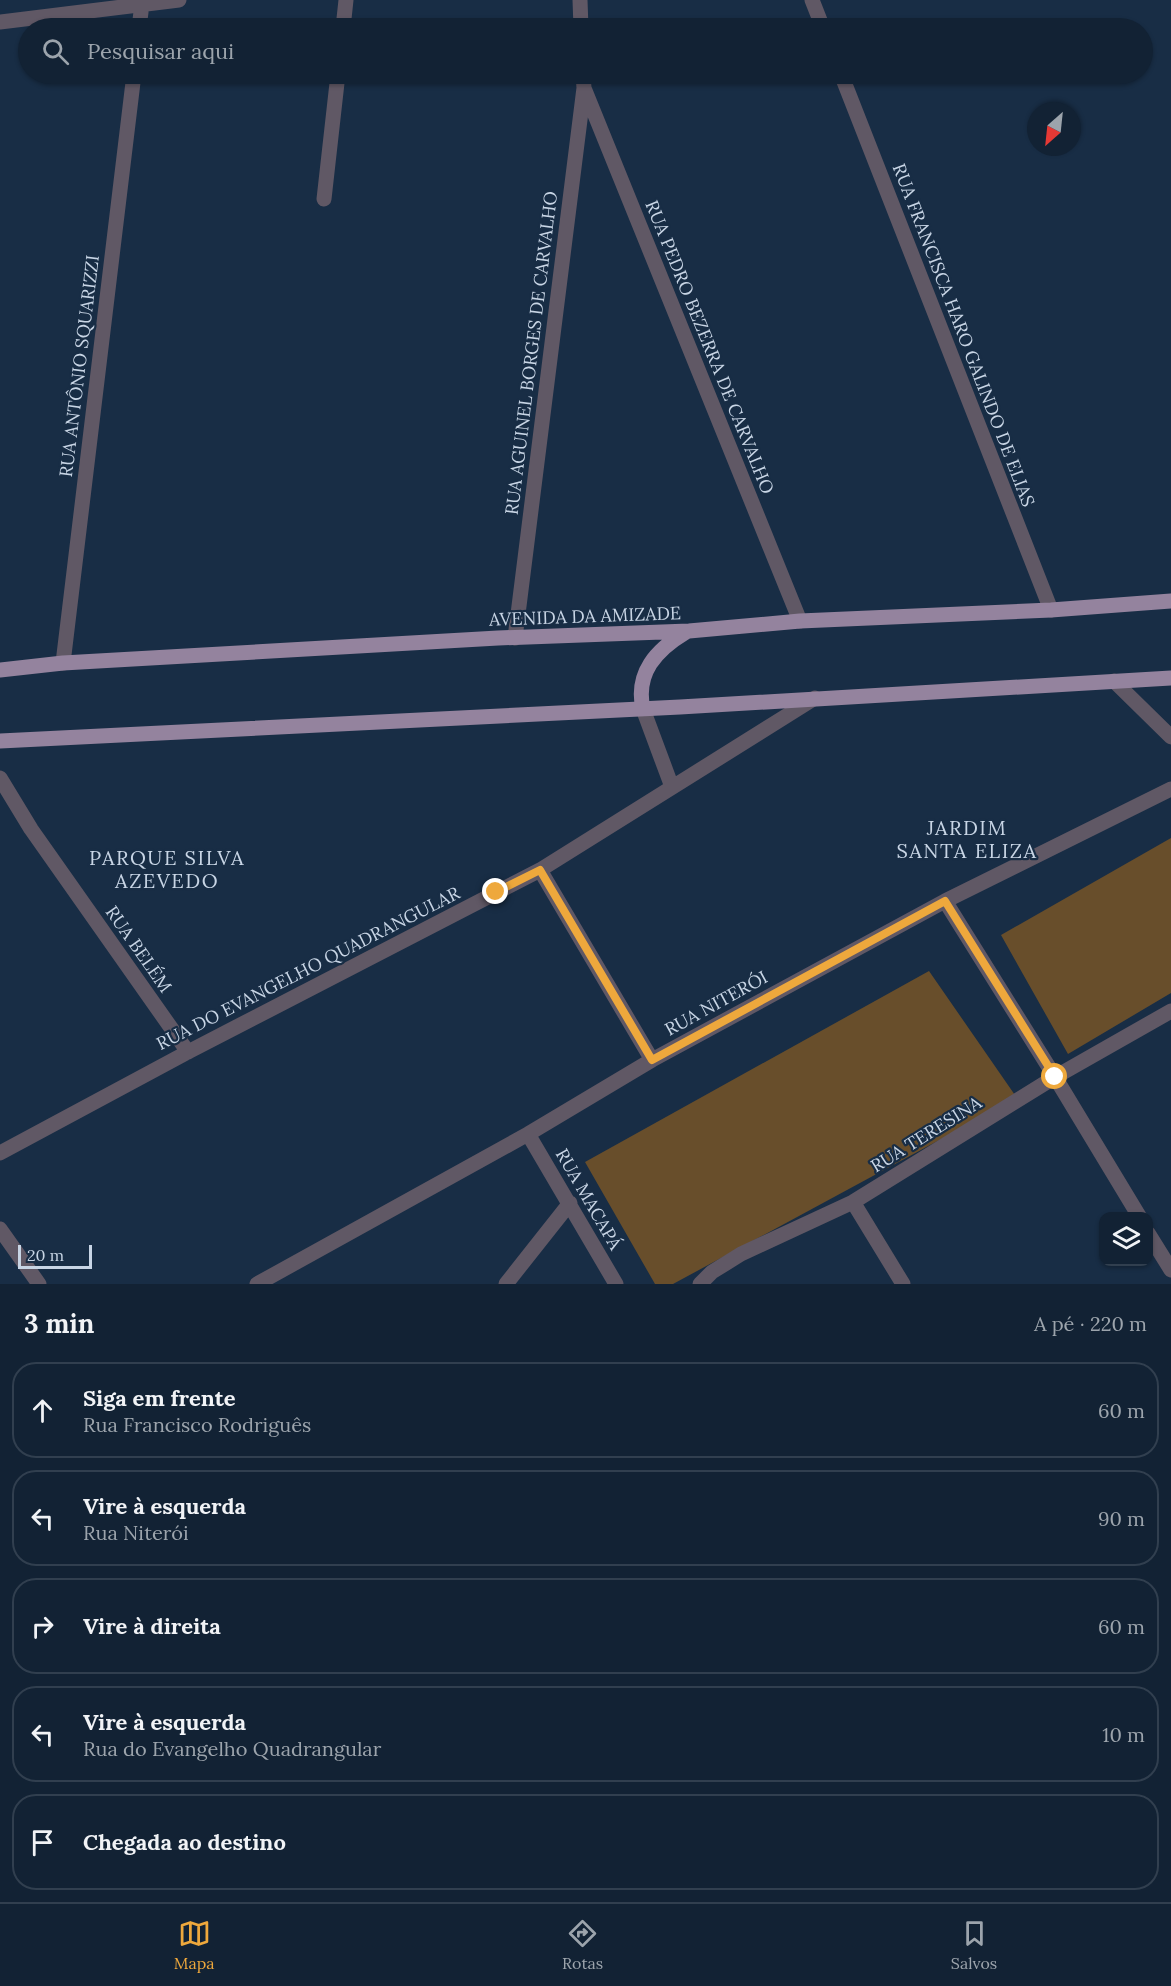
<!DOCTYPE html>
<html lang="pt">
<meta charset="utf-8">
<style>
body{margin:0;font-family:Lora,serif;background:#1b2a3c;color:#f1f3f6}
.controls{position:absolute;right:18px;bottom:18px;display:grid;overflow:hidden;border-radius:12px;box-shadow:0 2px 4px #0004}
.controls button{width:54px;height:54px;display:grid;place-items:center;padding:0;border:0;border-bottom:2px solid #313f4f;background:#122234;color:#f1f3f6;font:30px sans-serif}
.compass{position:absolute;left:1027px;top:102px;width:54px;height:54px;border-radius:50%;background:#122234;box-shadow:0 2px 4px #0004;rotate:207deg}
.scale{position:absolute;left:18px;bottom:15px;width:74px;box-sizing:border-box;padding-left:6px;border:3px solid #c8d5e5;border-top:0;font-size:16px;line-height:21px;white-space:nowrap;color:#c8d5e5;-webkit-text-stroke:4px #182d45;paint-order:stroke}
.stop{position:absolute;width:18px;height:18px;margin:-14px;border:4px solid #eea83c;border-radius:50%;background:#fff}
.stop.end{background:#eea83c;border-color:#fff;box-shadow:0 2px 6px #0008}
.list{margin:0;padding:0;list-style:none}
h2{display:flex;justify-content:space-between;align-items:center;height:78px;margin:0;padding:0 24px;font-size:26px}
h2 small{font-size:20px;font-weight:400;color:#9ca4ac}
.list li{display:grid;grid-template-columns:39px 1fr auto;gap:18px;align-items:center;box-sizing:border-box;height:96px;margin:0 12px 12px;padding:0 12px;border:2px solid #313f4f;border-radius:24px}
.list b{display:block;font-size:22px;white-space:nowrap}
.list p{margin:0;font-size:20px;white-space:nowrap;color:#9ca4ac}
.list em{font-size:20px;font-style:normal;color:#9ca4ac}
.icon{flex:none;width:33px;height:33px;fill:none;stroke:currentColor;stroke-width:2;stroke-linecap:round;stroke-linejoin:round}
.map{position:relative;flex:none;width:1171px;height:1284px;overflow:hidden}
.search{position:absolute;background:#122234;box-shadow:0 2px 4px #0004;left:18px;right:18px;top:18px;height:66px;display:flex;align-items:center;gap:15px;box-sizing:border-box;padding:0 21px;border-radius:33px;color:#9ca4ac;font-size:22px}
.sheet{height:618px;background:#122234}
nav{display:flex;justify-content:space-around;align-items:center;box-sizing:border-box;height:84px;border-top:2px solid #313f4f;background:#122234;font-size:16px;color:#9ca4ac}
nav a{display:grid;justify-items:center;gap:3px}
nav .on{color:#eea83c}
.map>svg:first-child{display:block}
</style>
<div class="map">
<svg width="1171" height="1284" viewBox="0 0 1171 1284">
<rect width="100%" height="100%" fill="#182d45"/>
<path fill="#684e2b" d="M1171 838V993L1068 1054 1001 935Z
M929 971 1017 1098 673 1284H655L585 1162Z"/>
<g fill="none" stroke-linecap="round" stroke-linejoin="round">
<path stroke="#605865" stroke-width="15" d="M580 0 581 28
M812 0 823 28
M0 22 179 0
M139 28 142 4
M343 28 346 0
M841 74 1051 610
M584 88 800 621
M324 199 338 74
M515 638 584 88 583 74
M63 663 134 74
M1114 681 1171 737
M643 709 672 787
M0 778 31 829 188 1052
M540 870 652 1060
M945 901 1055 1077 1139 1216
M528 1134 616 1284
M0 1153 188 1052 540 870 815 698
M853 1202 903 1284
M0 1229 39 1284
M1148 1233 1171 1270
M257 1284 528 1134 652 1060 945 901 1171 789
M506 1284 570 1203
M700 1284 712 1272 741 1254 853 1202 1055 1077 1171 1011"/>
<path stroke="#94839e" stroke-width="15" d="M0 670 63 663 498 638 689 631 800 621 1051 610 1171 601
M643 709C635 673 656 650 686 632
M0 741 680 707 1171 678"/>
</g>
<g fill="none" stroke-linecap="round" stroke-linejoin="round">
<path stroke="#eea83c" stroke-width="8" d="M496 892 540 870 652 1060 945 901 1055 1077"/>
</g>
<g text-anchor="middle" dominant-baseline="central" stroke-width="4.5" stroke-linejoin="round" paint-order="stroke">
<g font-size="18" fill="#c8d5e5" stroke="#182d45">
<text transform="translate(964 335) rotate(69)">RUA FRANCISCA HARO GALINDO DE ELIAS</text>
<text transform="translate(710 347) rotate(68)">RUA PEDRO BEZERRA DE CARVALHO</text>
<text transform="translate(531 353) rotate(-83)">RUA AGUINEL BORGES DE CARVALHO</text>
<text transform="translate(79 366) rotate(-83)">RUA ANTÔNIO SQUARIZZI</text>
<text transform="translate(585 616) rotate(-2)">AVENIDA DA AMIZADE</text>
<text transform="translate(139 949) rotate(55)">RUA BELÉM</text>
<text transform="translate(308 968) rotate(-27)">RUA DO EVANGELHO QUADRANGULAR</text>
<text transform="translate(716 1003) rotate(-29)">RUA NITERÓI</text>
<text transform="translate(926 1134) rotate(-32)">RUA TERESINA</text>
<text transform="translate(589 1199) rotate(60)">RUA MACAPÁ</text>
</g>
<g font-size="20" letter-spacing="1.5" fill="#c8d5e5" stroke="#182d45">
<text x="967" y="827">JARDIM<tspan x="967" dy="23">SANTA ELIZA</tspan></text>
<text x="167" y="857">PARQUE SILVA<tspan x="167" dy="23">AZEVEDO</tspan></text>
</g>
</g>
</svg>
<div class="controls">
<button><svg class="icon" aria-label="layers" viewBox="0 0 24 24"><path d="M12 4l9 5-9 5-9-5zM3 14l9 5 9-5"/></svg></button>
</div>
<svg class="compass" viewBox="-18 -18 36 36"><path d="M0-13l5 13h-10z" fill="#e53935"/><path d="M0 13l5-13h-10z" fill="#9ca4ac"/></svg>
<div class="scale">20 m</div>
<div class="stop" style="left:1055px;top:1077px"></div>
<div class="stop end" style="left:496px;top:892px"></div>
<div class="search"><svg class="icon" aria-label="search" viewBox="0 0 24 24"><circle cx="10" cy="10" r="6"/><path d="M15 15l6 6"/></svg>Pesquisar aqui</div>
</div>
<section class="sheet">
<h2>3 min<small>A pé · 220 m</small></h2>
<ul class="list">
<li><svg class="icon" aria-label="ahead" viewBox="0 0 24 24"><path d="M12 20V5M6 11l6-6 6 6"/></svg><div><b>Siga em frente</b><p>Rua Francisco Rodriguês</p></div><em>60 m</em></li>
<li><svg class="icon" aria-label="left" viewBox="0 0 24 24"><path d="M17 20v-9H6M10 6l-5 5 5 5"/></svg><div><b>Vire à esquerda</b><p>Rua Niterói</p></div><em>90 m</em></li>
<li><svg class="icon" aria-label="right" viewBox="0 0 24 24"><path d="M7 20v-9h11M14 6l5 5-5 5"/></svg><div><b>Vire à direita</b></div><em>60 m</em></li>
<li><svg class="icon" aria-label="left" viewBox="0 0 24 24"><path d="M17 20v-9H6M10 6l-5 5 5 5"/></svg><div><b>Vire à esquerda</b><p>Rua do Evangelho Quadrangular</p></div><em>10 m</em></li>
<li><svg class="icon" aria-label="arrive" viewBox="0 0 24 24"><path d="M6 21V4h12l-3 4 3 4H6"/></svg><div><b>Chegada ao destino</b></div></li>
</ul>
</section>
<nav>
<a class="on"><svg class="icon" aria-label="map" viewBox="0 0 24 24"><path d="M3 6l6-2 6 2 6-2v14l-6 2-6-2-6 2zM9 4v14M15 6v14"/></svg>Mapa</a>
<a><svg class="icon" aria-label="directions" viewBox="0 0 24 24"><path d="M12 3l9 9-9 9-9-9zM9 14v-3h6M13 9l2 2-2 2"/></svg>Rotas</a>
<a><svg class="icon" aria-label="saved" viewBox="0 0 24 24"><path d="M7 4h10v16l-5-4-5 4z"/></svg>Salvos</a>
</nav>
